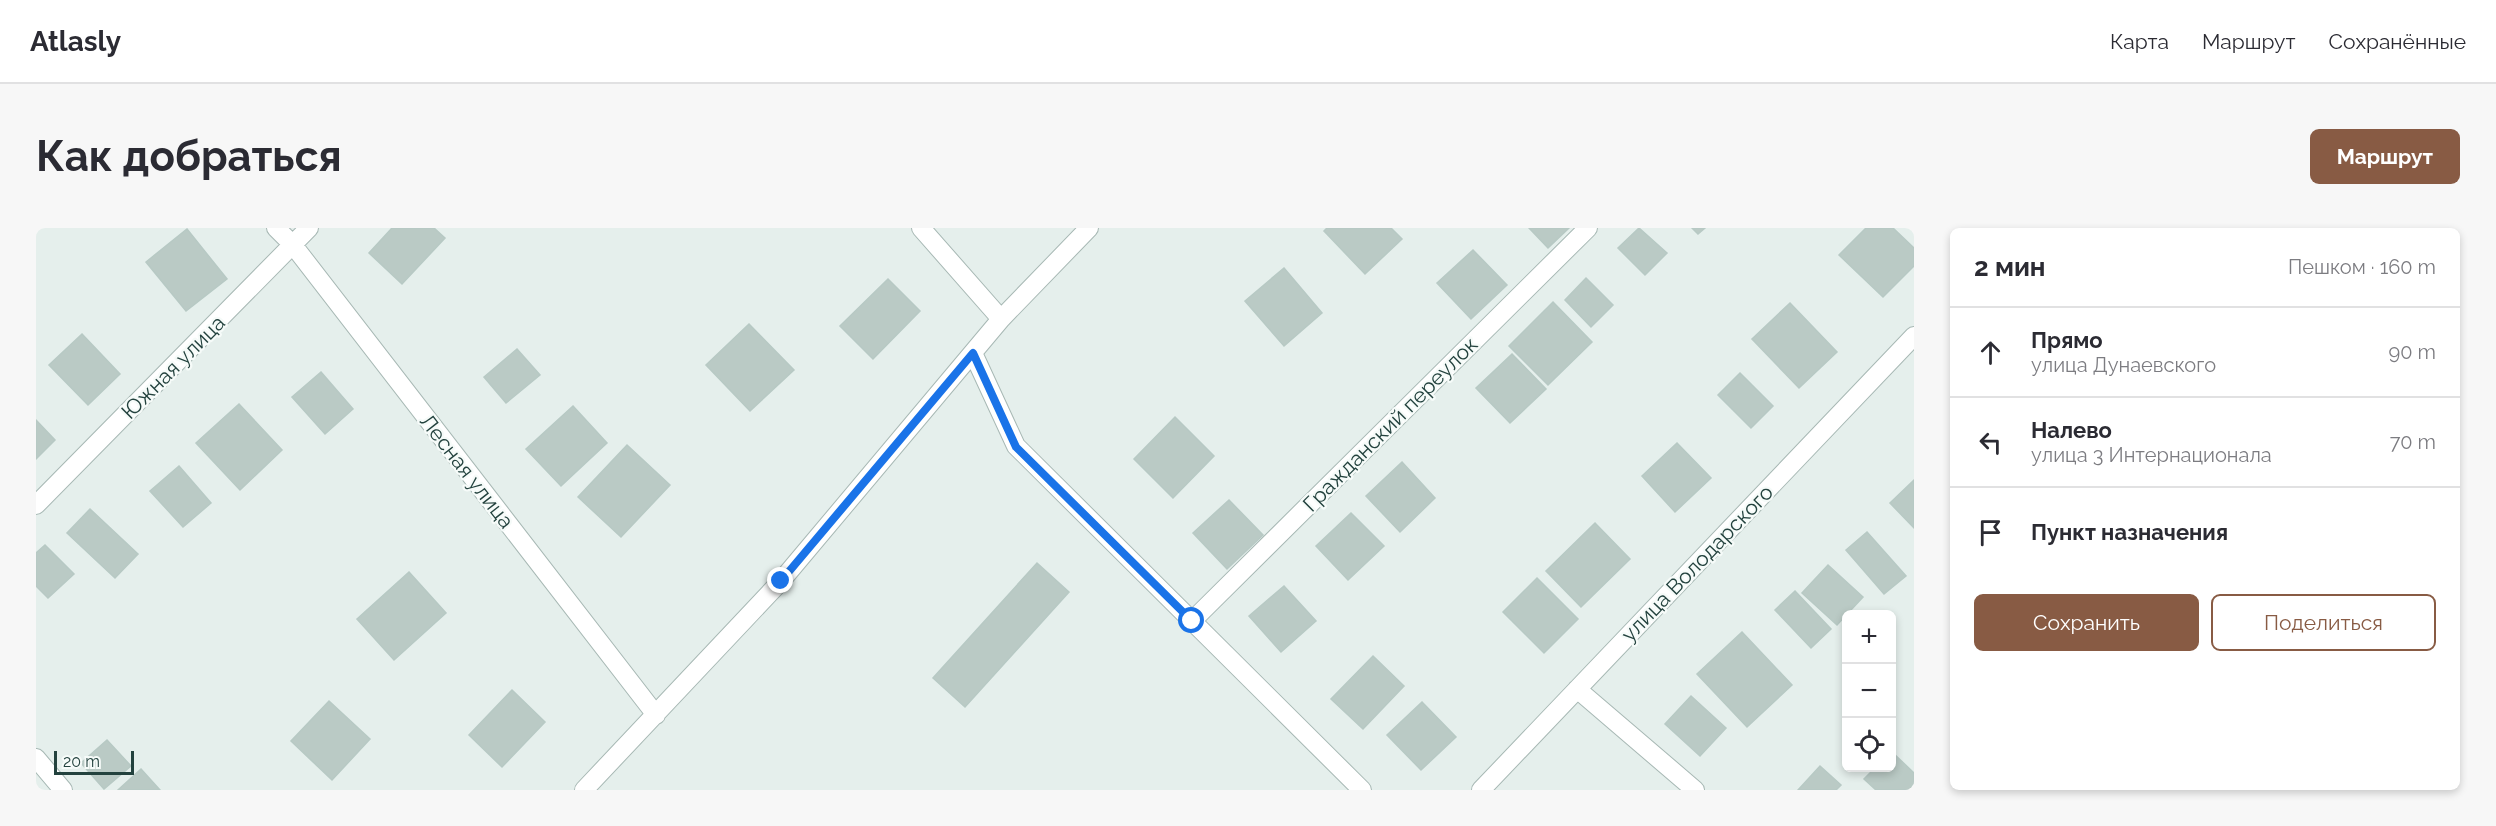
<!DOCTYPE html>
<html lang="ru">
<meta charset="utf-8">
<style>
body{margin:0;font-family:Raleway,sans-serif;background:#f7f7f7;color:#2b2b33}
.controls{position:absolute;right:18px;bottom:18px;display:grid;overflow:hidden;border-radius:9px;box-shadow:0 3px 9px #0003}
.controls button{width:54px;height:54px;display:grid;place-items:center;padding:0;border:0;border-bottom:2px solid #e1e1e2;background:#fff;color:#2b2b33;font:30px sans-serif}
.scale{position:absolute;left:18px;bottom:15px;width:80px;box-sizing:border-box;padding-left:6px;border:3px solid #23423e;border-top:0;font-size:16px;line-height:21px;white-space:nowrap;color:#23423e;-webkit-text-stroke:4px #f6fbf9;paint-order:stroke}
.stop{position:absolute;width:18px;height:18px;margin:-14px;border:4px solid #1a73e8;border-radius:50%;background:#fff}
.stop.end{background:#1a73e8;border-color:#fff;box-shadow:0 2px 6px #0008}
.list{margin:0;padding:0;list-style:none}
h2{display:flex;justify-content:space-between;align-items:center;height:78px;margin:0;padding:0 24px;font-size:26px}
h2 small{font-size:20px;font-weight:400;color:#7c7c81}
.list li{display:grid;grid-template-columns:39px 1fr auto;gap:18px;align-items:center;box-sizing:border-box;height:90px;padding:0 24px;border-top:2px solid #e1e1e2}
.list b{display:block;font-size:22px;white-space:nowrap}
.list p{margin:0;font-size:20px;white-space:nowrap;color:#7c7c81}
.list em{font-size:20px;font-style:normal;color:#7c7c81}
.actions{display:flex;gap:12px;padding:18px 24px}
.actions a{flex:1;padding:14px 0;border:2px solid #885b44;border-radius:9px;text-align:center;font-size:21px;color:#885b44}
.actions .main{background:#885b44;color:#fff}
.icon{flex:none;width:33px;height:33px;fill:none;stroke:currentColor;stroke-width:2;stroke-linecap:round;stroke-linejoin:round}
.map{position:relative;flex:none;width:1878px;height:562px;overflow:hidden;border-radius:9px}
header{display:flex;align-items:center;gap:36px;box-sizing:border-box;height:84px;padding:0 30px;background:#fff;border-bottom:2px solid #e1e1e2}
header strong{font-size:28px}
nav{display:flex;gap:33px;margin-inline-start:auto;font-size:21px}
.intro{display:flex;align-items:center;justify-content:space-between;box-sizing:border-box;height:144px;padding:0 36px}
h1{margin:0;font-size:42px}
.button{padding:15px 27px;border-radius:9px;background:#885b44;color:#fff;font-size:21px;font-weight:700}
main{display:flex;gap:36px;padding:0 36px}
aside{flex:1;background:#fff;border-radius:9px;box-shadow:0 3px 9px #0003}
.map>svg:first-child{display:block}
</style>
<header>
<strong>Atlasly</strong>
<nav><a>Карта</a><a>Маршрут</a><a>Сохранённые</a></nav>
</header>
<div class="intro"><h1>Как добраться</h1><a class="button">Маршрут</a></div>
<main>
<div class="map">
<svg width="1878" height="562" viewBox="0 0 1878 562">
<rect width="100%" height="100%" fill="#e5efec"/>
<path fill="#bacac5" stroke="#b7c9c4" stroke-width="1.5" d="M356 0H398L409 10 366 56 333 25Z
M1291 0H1355L1366 11 1329 46 1288 3Z
M1493 0H1533L1512 20Z
M1603 0 1631 25 1609 47 1582 20Z
M1656 0H1669L1662 6Z
M1830 0H1857L1878 20V38L1847 69 1803 27Z
M151 1 191 51 150 83 110 34Z
M1437 22 1471 57 1435 91 1401 55Z
M1248 40 1286 85 1248 118 1209 73Z
M1550 50 1577 77 1555 99 1529 72Z
M852 51 884 83 837 131 804 98Z
M1517 74 1556 114 1512 157 1473 118Z
M1754 75 1801 124 1763 160 1716 111Z
M713 96 758 142 714 183 670 137Z
M46 106 84 146 52 177 13 137Z
M481 121 504 147 470 175 448 149Z
M1476 126 1510 161 1474 195 1440 160Z
M285 144 317 181 289 206 256 169Z
M1704 145 1737 178 1715 200 1682 167Z
M203 176 246 222 204 262 160 215Z
M537 178 571 215 525 258 490 221Z
M1139 189 1178 228 1137 270 1098 231Z
M0 192 19 212 0 231Z
M1641 215 1675 250 1639 284 1606 248Z
M591 217 634 257 585 309 542 269Z
M1366 234 1399 270 1364 304 1330 268Z
M143 238 175 275 147 299 114 263Z
M1878 252V300L1854 275Z
M1193 272 1227 307 1191 341 1157 305Z
M54 281 102 326 79 350 31 305Z
M1315 285 1348 318 1312 352 1280 318Z
M1559 295 1594 331 1545 379 1510 343Z
M1831 304 1870 348 1848 366 1810 322Z
M9 317 38 346 12 370 0 358V325Z
M1001 335 1033 364 929 479 897 450Z
M1792 337 1827 369 1801 397 1766 365Z
M373 344 410 385 358 432 321 391Z
M1501 350 1542 391 1508 425 1467 384Z
M1248 358 1280 393 1245 424 1213 388Z
M1759 363 1795 401 1775 420 1739 382Z
M1706 404 1756 457 1711 499 1661 446Z
M1337 428 1368 458 1327 501 1295 471Z
M476 462 509 494 466 539 433 507Z
M1655 468 1690 500 1664 528 1629 496Z
M293 473 334 511 296 552 255 513Z
M1386 474 1420 509 1385 542 1351 507Z
M71 512 95 538 68 561 45 535Z
M1856 524 1878 545V562H1840L1828 551 1839 540H1856Z
M1784 538 1805 557 1800 562H1762Z
M105 541 124 562H82Z"/>
<g fill="none" stroke-linecap="round" stroke-linejoin="round">
<g stroke="#a7b8b4" stroke-width="20">
<path id="minor" d="M240 0 257 17 620 487
M885 0 965 91
M937 125 980 218 1326 562
M0 277 273 0
M1156 393 1552 0
M1541 461 1659 562
M0 530 27 562
M548 562 745 353 965 91 1053 0
M1445 562 1878 108"/>
</g>
<use href="#minor" stroke="#fff" stroke-width="18"/>
</g>
<g fill="none" stroke-linecap="round" stroke-linejoin="round">
<path stroke="#1a73e8" stroke-width="8" d="M745 353 937 125 980 219 1156 393"/>
</g>
<g text-anchor="middle" dominant-baseline="central" stroke-width="4.5" stroke-linejoin="round" paint-order="stroke">
<g font-size="21" fill="#23423e" stroke="#f6fbf9">
<text transform="translate(137 139) rotate(-45)">Южная улица</text>
<text transform="translate(1354 196) rotate(-45)">Гражданский переулок</text>
<text transform="translate(431 243) rotate(52)">Лесная улица</text>
<text transform="translate(1661 335) rotate(-46)">улица Володарского</text>
</g>
</g>
</svg>
<div class="controls">
<button>+</button>
<button>−</button>
<button><svg class="icon" aria-label="locate" viewBox="0 0 24 24"><circle cx="12" cy="12" r="6"/><path d="M12 2v4M12 18v4M2 12h4M18 12h4"/></svg></button>
</div>
<div class="scale">20 m</div>
<div class="stop" style="left:1156px;top:393px"></div>
<div class="stop end" style="left:745px;top:353px"></div>
</div>
<aside>
<h2>2 мин<small>Пешком · 160 m</small></h2>
<ul class="list">
<li><svg class="icon" aria-label="ahead" viewBox="0 0 24 24"><path d="M12 20V5M6 11l6-6 6 6"/></svg><div><b>Прямо</b><p>улица Дунаевского</p></div><em>90 m</em></li>
<li><svg class="icon" aria-label="left" viewBox="0 0 24 24"><path d="M17 20v-9H6M10 6l-5 5 5 5"/></svg><div><b>Налево</b><p>улица 3 Интернационала</p></div><em>70 m</em></li>
<li><svg class="icon" aria-label="arrive" viewBox="0 0 24 24"><path d="M6 21V4h12l-3 4 3 4H6"/></svg><div><b>Пункт назначения</b></div></li>
</ul>
<div class="actions"><a class="main">Сохранить</a><a>Поделиться</a></div>
</aside>
</main>
